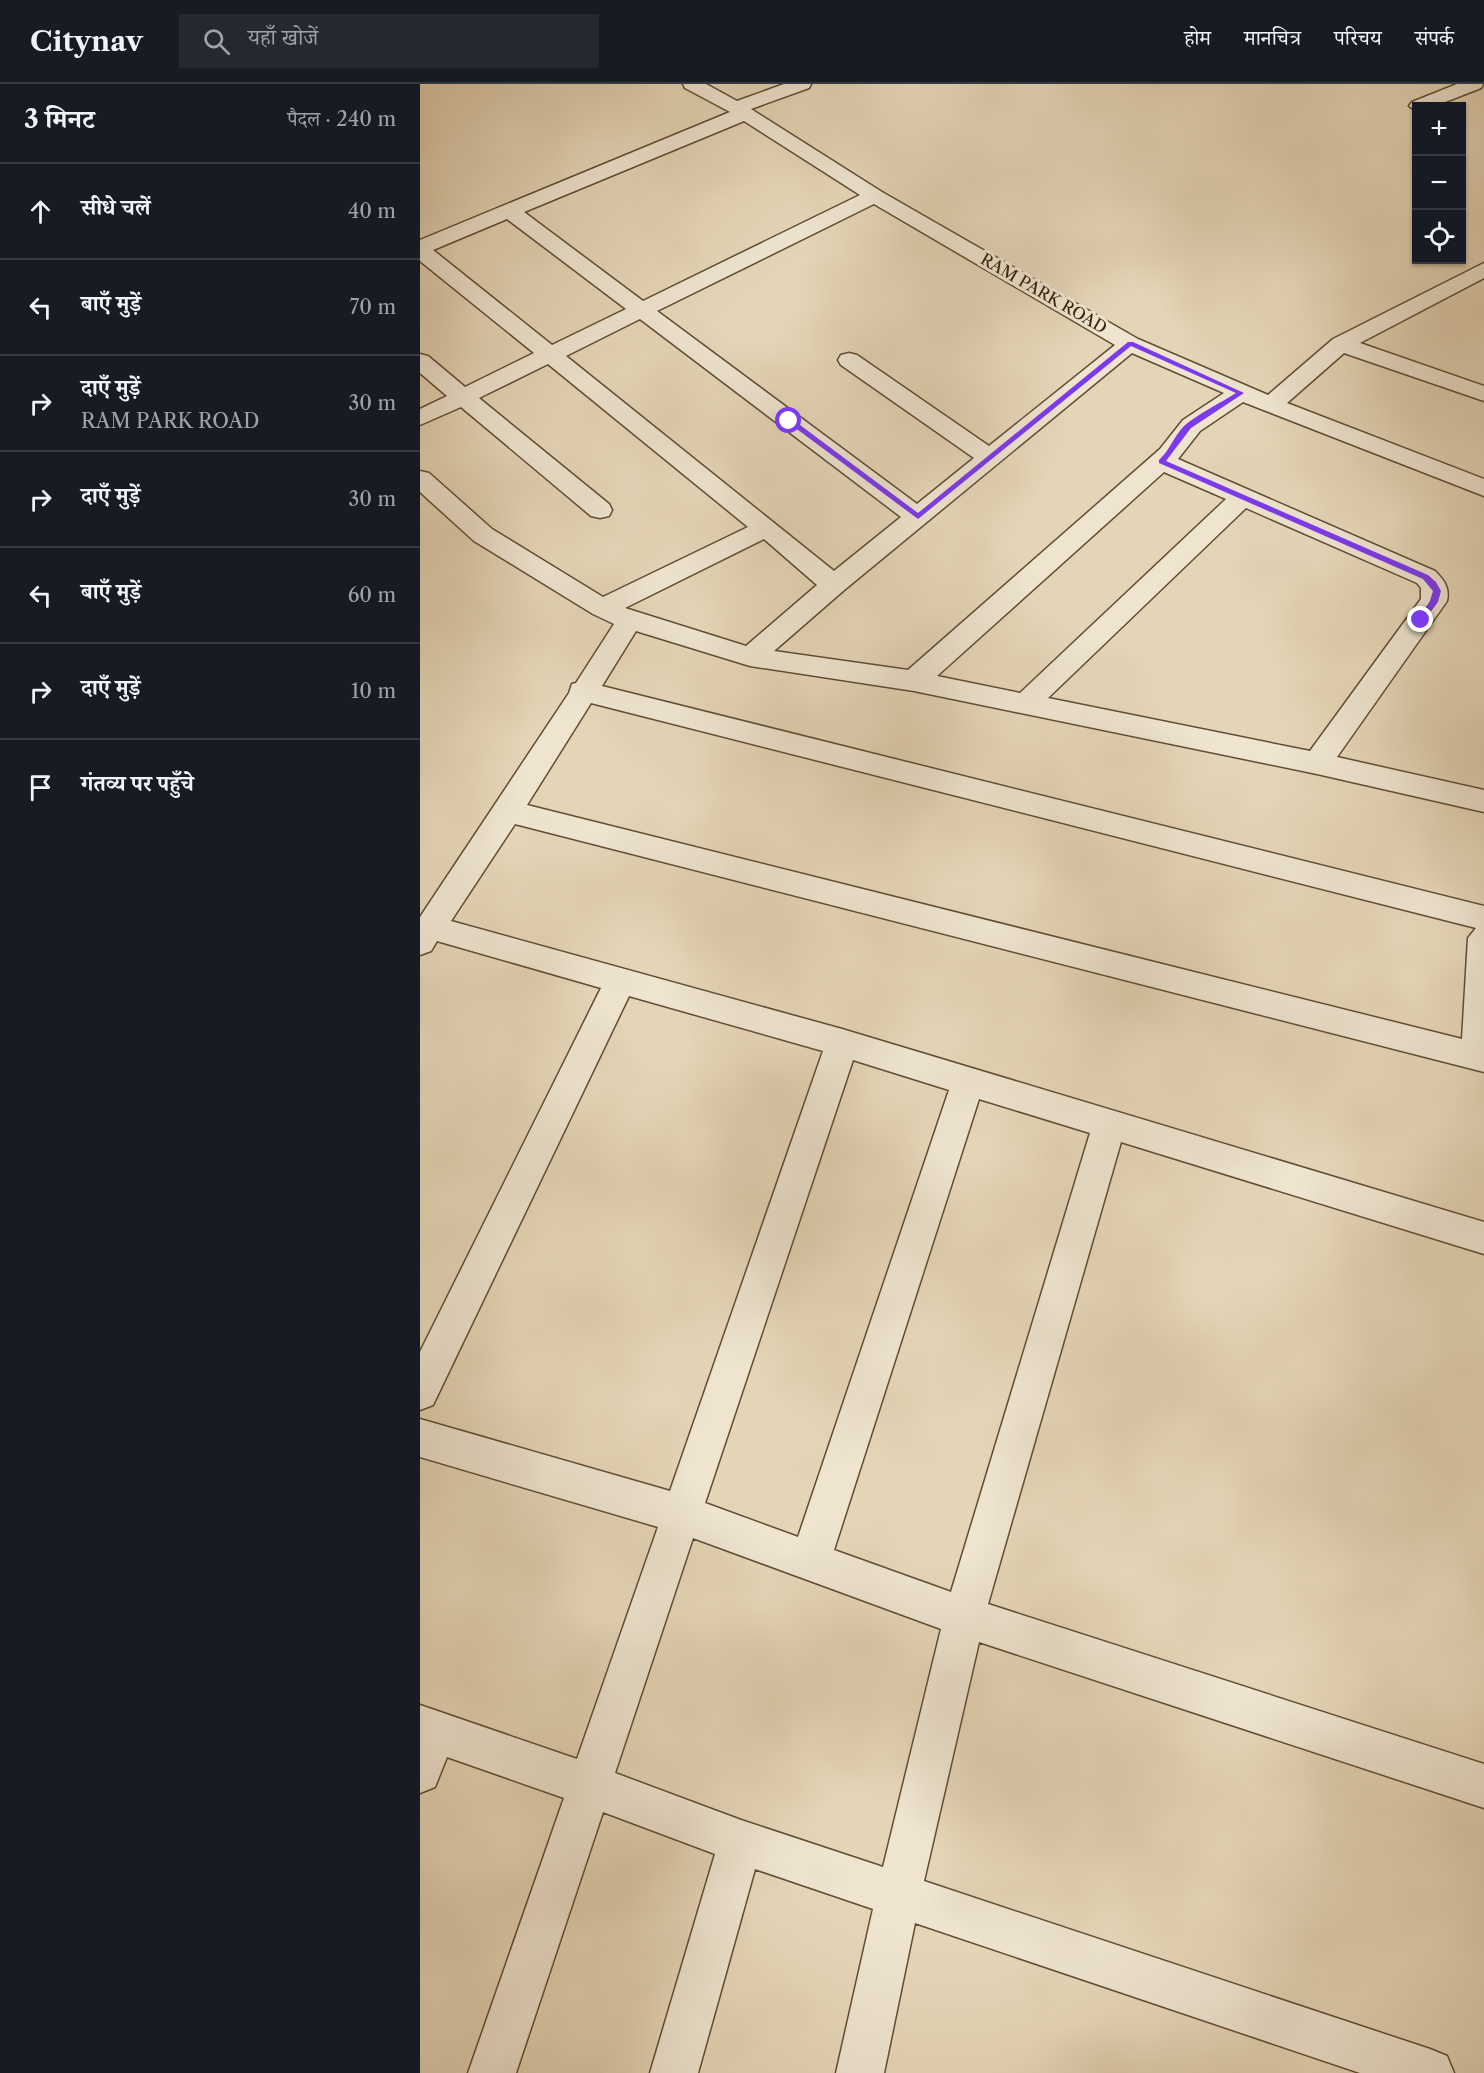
<!DOCTYPE html>
<html lang="hi">
<meta charset="utf-8">
<style>
body{margin:0;font-family:"Libre Caslon Text","Noto Serif Devanagari",serif;background:#242831;color:#f1f3f6}
.controls{position:absolute;right:18px;top:18px;display:grid;overflow:hidden;border-radius:0px;box-shadow:0 2px 4px #0004}
.controls button{width:54px;height:54px;display:grid;place-items:center;padding:0;border:0;border-bottom:2px solid #363941;background:#171b24;color:#f1f3f6;font:30px sans-serif}
.stop{position:absolute;width:18px;height:18px;margin:-14px;border:4px solid #7c3aed;border-radius:50%;background:#fff}
.stop.end{background:#7c3aed;border-color:#fff;box-shadow:0 2px 6px #0008}
.list{margin:0;padding:0;list-style:none}
h2{display:flex;justify-content:space-between;align-items:center;height:78px;margin:0;padding:0 24px;font-size:26px}
h2 small{font-size:20px;font-weight:400;color:#9ea1a6}
.list li{display:grid;grid-template-columns:39px 1fr auto;gap:18px;align-items:center;box-sizing:border-box;height:96px;padding:0 24px;border-top:2px solid #363941}
.list b{display:block;font-size:22px;white-space:nowrap}
.list p{margin:0;font-size:20px;white-space:nowrap;color:#9ea1a6}
.list em{font-size:20px;font-style:normal;color:#9ea1a6}
.icon{flex:none;width:33px;height:33px;fill:none;stroke:currentColor;stroke-width:2;stroke-linecap:round;stroke-linejoin:round}
.map{position:relative;flex:none;width:1064px;height:1989px;overflow:hidden}
header{display:flex;align-items:center;gap:36px;box-sizing:border-box;height:84px;padding:0 30px;background:#171b24;border-bottom:2px solid #363941}
header strong{font-size:28px}
nav{display:flex;gap:33px;margin-inline-start:auto;font-size:21px}
.search{width:420px;height:54px;background:#242831;display:flex;align-items:center;gap:15px;box-sizing:border-box;padding:0 21px;border-radius:0px;color:#9ea1a6;font-size:22px}
main{display:flex}
aside{flex:1;background:#171b24}
.map>svg:first-child{display:block}
</style>
<header>
<strong>Citynav</strong>
<div class="search"><svg class="icon" aria-label="search" viewBox="0 0 24 24"><circle cx="10" cy="10" r="6"/><path d="M15 15l6 6"/></svg>यहाँ खोजें</div>
<nav><a>होम</a><a>मानचित्र</a><a>परिचय</a><a>संपर्क</a></nav>
</header>
<main>
<aside>
<h2>3 मिनट<small>पैदल · 240 m</small></h2>
<ul class="list">
<li><svg class="icon" aria-label="ahead" viewBox="0 0 24 24"><path d="M12 20V5M6 11l6-6 6 6"/></svg><div><b>सीधे चलें</b></div><em>40 m</em></li>
<li><svg class="icon" aria-label="left" viewBox="0 0 24 24"><path d="M17 20v-9H6M10 6l-5 5 5 5"/></svg><div><b>बाएँ मुड़ें</b></div><em>70 m</em></li>
<li><svg class="icon" aria-label="right" viewBox="0 0 24 24"><path d="M7 20v-9h11M14 6l5 5-5 5"/></svg><div><b>दाएँ मुड़ें</b><p>RAM PARK ROAD</p></div><em>30 m</em></li>
<li><svg class="icon" aria-label="right" viewBox="0 0 24 24"><path d="M7 20v-9h11M14 6l5 5-5 5"/></svg><div><b>दाएँ मुड़ें</b></div><em>30 m</em></li>
<li><svg class="icon" aria-label="left" viewBox="0 0 24 24"><path d="M17 20v-9H6M10 6l-5 5 5 5"/></svg><div><b>बाएँ मुड़ें</b></div><em>60 m</em></li>
<li><svg class="icon" aria-label="right" viewBox="0 0 24 24"><path d="M7 20v-9h11M14 6l5 5-5 5"/></svg><div><b>दाएँ मुड़ें</b></div><em>10 m</em></li>
<li><svg class="icon" aria-label="arrive" viewBox="0 0 24 24"><path d="M6 21V4h12l-3 4 3 4H6"/></svg><div><b>गंतव्य पर पहुँचे</b></div></li>
</ul>
</aside>
<div class="map">
<svg width="1064" height="1989" viewBox="0 0 1064 1989">
<rect width="100%" height="100%" fill="#e5d5b7"/>
<filter id="stains"><feTurbulence type="fractalNoise" baseFrequency=".00333" numOctaves="4"/><feColorMatrix values="0 0 0 0 .2 0 0 0 0 .09 0 0 0 0 .02 0 0 0 .5 -.17"/></filter>
<radialGradient id="worn" r=".72"><stop offset=".6" stop-color="#630" stop-opacity="0"/><stop offset="1" stop-color="#630" stop-opacity=".3"/></radialGradient>
<g fill="none" stroke-linecap="round" stroke-linejoin="round">
<g stroke="#604d32" stroke-width="3">
<path id="street" d="M263 0H286L317 17 364 0H391L389 4 331 25 462 108 718 255 848 311 913 255 1064 179V194L940 259 1064 302V317L924 269 867 319 1064 395V412L823 318 780 347 758 375 1015 487C1024 496 1030 504 1027 517L917 673 1064 706V728L897 690 494 607 330 582 216 547 182 602 1064 822V988L95 740 31 837 422 945 1064 1138V1170L701 1058 568 1520 1064 1680V1724L559 1558 504 1797 1010 1965 1027 1972 1034 1989H940L495 1839 464 1989H416L453 1825 335 1785 278 1989H230L295 1770 183 1728 96 1989H48L144 1714 27 1673 15 1703 0 1709V1621L157 1675 238 1443 0 1373V1335L250 1407 403 967 209 912 13 1321 0 1326V1268L181 904 17 857 11 867 0 871V833L149 609 152 600 156 599 194 540 173 530 54 457 0 408V387L9 389 72 445 183 513 328 443 128 280 59 314 189 420 192 426 189 432 180 434 171 432 41 323 0 341V325L27 312 0 289V270L8 272 45 303 114 269 0 177V156L310 28 265 4ZM324 37 440 111 223 217 104 128ZM454 120 695 261 569 362 437 271 429 269 421 271 418 276 421 281 554 374 497 420 237 227ZM87 135 206 225 132 261 13 166ZM220 235 481 433 414 487 146 272ZM712 269 804 309 763 336 740 365 488 586 354 567 423 507ZM744 388 806 415 600 609 517 592ZM826 424 997 499 1001 504V515L890 667 628 614ZM344 455 397 501 326 562 205 524ZM171 619 1056 844 1048 854 1042 955 107 721ZM433 976 529 1006 378 1453 285 1419ZM559 1015 670 1049 531 1508 414 1466ZM273 1454 521 1545 463 1783 321 1736 195 1689Z
M1037 0H1063L1061 4 1015 22H996V27L989 22 992 18Z"/>
</g>
<use href="#street" fill="#eee4d0" fill-rule="evenodd"/>
</g>
<path fill="#7c3aed" d="M708 258H713L824 309 771 344 746 377 1008 491 1016 498 1021 507 1018 518 1004 537 997 536 1010 517 1013 507 1003 495 739 379V376C750 366 754 352 764 342 779 329 799 320 816 309L711 262 498 435 366 337 372 335 498 429Z"/>
<g text-anchor="middle" dominant-baseline="central" stroke-width="6" stroke-linejoin="round" paint-order="stroke">
<g font-size="16" fill="#332006" stroke="#eee4d0">
<text transform="translate(624 209) rotate(30)">RAM PARK ROAD</text>
</g>
</g>
<rect width="100%" height="100%" filter="url(#stains)"/>
<rect width="100%" height="100%" fill="url(#worn)"/>
</svg>
<div class="controls">
<button>+</button>
<button>−</button>
<button><svg class="icon" aria-label="locate" viewBox="0 0 24 24"><circle cx="12" cy="12" r="6"/><path d="M12 2v4M12 18v4M2 12h4M18 12h4"/></svg></button>
</div>
<div class="stop" style="left:369px;top:337px"></div>
<div class="stop end" style="left:1001px;top:536px"></div>
</div>
</main>
